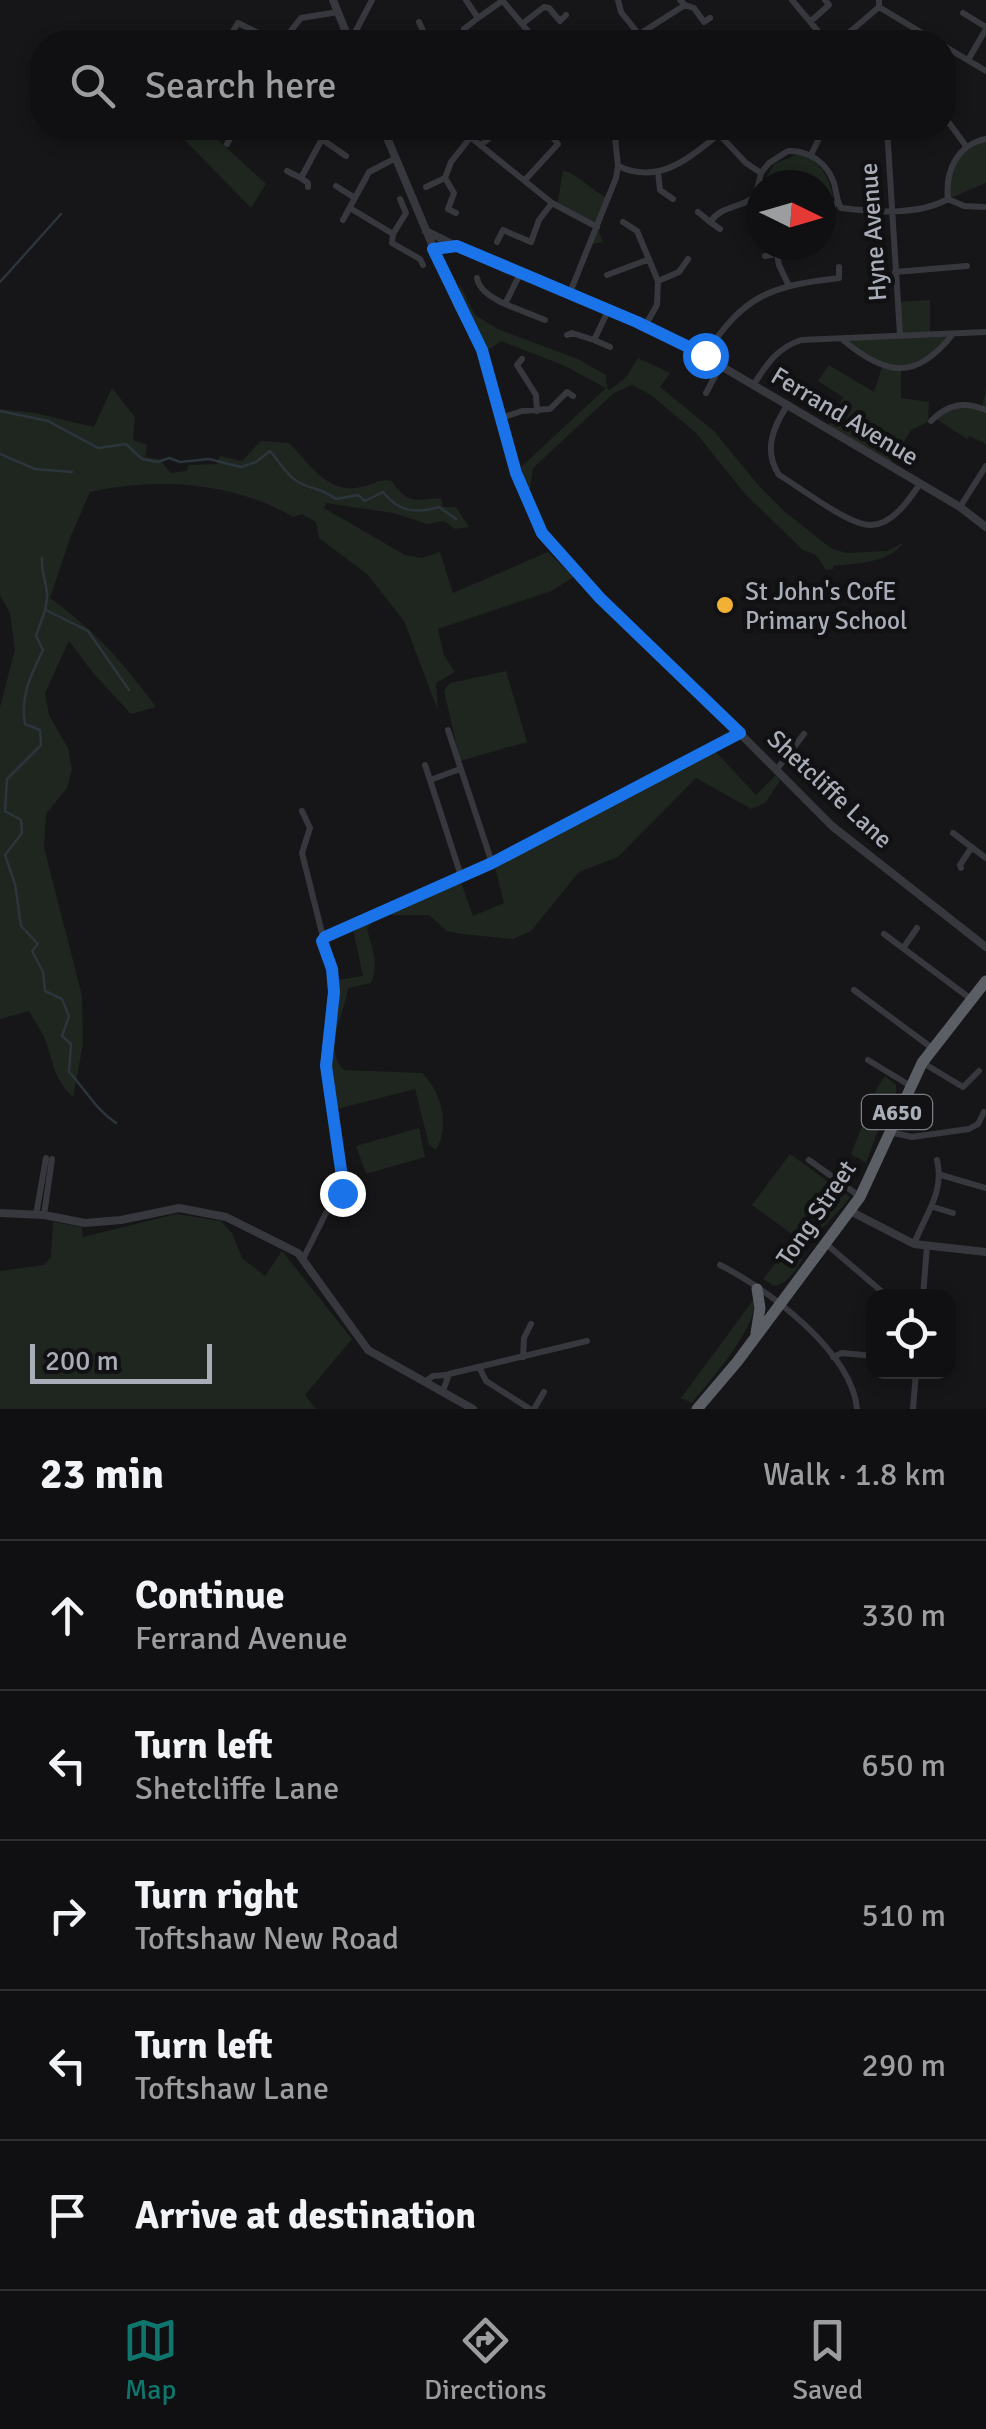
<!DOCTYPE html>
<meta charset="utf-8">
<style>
body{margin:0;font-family:Signika,sans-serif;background:#1e1e20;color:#f1f3f6}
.controls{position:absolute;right:30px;bottom:30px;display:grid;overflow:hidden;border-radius:20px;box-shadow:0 5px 15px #0003}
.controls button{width:90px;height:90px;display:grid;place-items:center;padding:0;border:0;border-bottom:2px solid #303032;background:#101012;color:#f1f3f6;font:50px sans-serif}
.compass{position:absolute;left:746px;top:170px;width:90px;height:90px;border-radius:50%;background:#101012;box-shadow:0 5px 15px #0003;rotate:95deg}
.scale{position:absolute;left:30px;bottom:25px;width:182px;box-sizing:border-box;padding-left:10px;border:5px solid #a8adb8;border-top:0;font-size:28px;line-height:35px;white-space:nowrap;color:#a8adb8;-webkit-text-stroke:8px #111113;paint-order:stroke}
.stop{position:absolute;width:30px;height:30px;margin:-22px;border:8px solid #1a73e8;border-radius:50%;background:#fff}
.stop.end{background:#1a73e8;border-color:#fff;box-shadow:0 2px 10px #0008}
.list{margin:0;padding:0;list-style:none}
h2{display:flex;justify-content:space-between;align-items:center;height:130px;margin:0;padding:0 40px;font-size:42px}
h2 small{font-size:32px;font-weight:400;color:#9c9d9f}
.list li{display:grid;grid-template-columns:65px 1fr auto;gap:30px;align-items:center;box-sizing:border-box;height:150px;padding:0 40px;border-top:2px solid #303032}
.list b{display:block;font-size:38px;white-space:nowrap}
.list p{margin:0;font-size:32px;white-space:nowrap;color:#9c9d9f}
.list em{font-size:32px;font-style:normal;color:#9c9d9f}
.icon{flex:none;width:55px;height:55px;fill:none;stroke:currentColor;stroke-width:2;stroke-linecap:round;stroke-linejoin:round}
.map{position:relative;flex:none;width:986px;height:1409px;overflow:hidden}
.search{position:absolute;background:#101012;box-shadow:0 5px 15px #0003;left:30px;right:30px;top:30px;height:110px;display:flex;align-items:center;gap:25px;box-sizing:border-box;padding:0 35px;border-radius:40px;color:#9c9d9f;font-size:38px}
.sheet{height:880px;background:#101012}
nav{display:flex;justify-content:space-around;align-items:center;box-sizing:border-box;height:140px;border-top:2px solid #303032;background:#101012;font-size:28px;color:#9c9d9f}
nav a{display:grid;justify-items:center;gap:5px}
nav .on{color:#0f766e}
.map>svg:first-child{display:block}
</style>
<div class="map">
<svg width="986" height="1409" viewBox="0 0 986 1409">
<rect width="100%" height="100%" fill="#161618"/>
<path fill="#1e261f" d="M177 128H205L266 184 251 208 175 130Z
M986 139V183L948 199 947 191 957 157Z
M798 154C819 159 830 177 833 198L821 216V185H762L774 164Z
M563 170C582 176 591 191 608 198L597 227 603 242 589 245 597 227 557 206Z
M460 285 475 315 498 329 578 359 606 375 607 388 610 390 626 377 638 358 670 373 660 387 714 431 759 486 784 511 832 549 847 553 887 551 903 543C888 564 856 563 833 566V569L826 570 816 555 803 550 746 495 696 433 651 395 632 385 614 393 533 468 529 496 521 467 606 388 565 366 501 341 487 351 460 301Z
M930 300V333H954L941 349 901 370V398L929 402 928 422 911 430 889 466 827 428 843 397 818 381 829 365 874 392 882 367 842 339 900 335 898 302Z
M112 388 135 417 133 440 147 445 145 457 159 459 171 473 186 471 189 465 217 464 220 456 242 461 261 441 289 443C310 464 328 495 361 487 373 485 379 478 392 481 407 504 414 500 441 498L443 507H456L469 527 455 529 444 521 427 524 393 513 326 503 324 508 405 555 422 558 440 552 453 593 548 552 574 577 551 591 438 629 444 655 455 672 436 683 438 711 404 621 367 574 319 538 316 522 302 514 293 517C233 482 158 477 90 492L70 538 50 598C93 629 125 664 156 707L131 714 94 674 69 641 45 693 49 715 68 748 72 769 67 788 46 814 44 847 82 996 83 1044 73 1097C54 1080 53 1061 45 1039 41 1030 34 1020 29 1011L0 1019V707L15 650 10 614 0 595V409L35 413 94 427Z
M986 389V444L970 436 967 439 935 418 954 405 982 408Z
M506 671 527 742 460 761 444 690 450 683Z
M714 750 756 795 776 775 780 781 765 803 751 809 696 778 618 857 579 872 531 931 513 939 461 934 447 931 429 915H384L461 882 473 916 504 903 495 867Z
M373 920 367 930C373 949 379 964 371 983L348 988C345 1013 322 1050 344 1070L422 1073C442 1092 450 1126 436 1150L429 1145 415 1089 337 1109 329 1067 337 1007V980L363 976 353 929Z
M885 1076 896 1085V1098L877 1133 866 1163 851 1154 877 1088Z
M419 1128 425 1157 366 1174 356 1146Z
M790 1154 850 1197C840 1211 830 1220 818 1232 802 1249 800 1280 774 1286L763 1279 796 1237 752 1205Z
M176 1214 221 1221 232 1233 242 1258 265 1276 282 1251 352 1339 305 1395 316 1409H0V1271L44 1265 51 1257 53 1222 82 1227 83 1237Z
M754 1299C760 1325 709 1382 692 1403L681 1398Z"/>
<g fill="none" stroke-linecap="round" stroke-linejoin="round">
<path stroke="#2c353c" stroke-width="2.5" d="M0 282 61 214
M0 411 48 421 98 448 126 444 142 459 158 462 169 458 180 462 209 459 241 467 256 462 270 451C279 461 287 476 298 482 312 490 320 487 336 499L358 495 365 501 383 492C399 512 415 514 439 507L456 519
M0 454 35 469 72 472
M42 558C41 575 46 579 47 593 48 608 40 623 36 636L43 650C31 675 20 696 25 724L40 730 41 745 7 779 5 811 21 820 22 833 5 855 15 884 21 926 38 944 32 951 43 972 45 991 62 999 69 1016 62 1036 71 1044 69 1072C86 1090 95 1109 116 1123
M46 610 88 631 129 690"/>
<path stroke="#37383d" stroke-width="6" d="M466 0 478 18 502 1
M502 0 537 42
M618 0 621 12 645 42
M792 0 827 42
M685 5 694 8 704 22 710 18
M879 7 937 42
M963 13 986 27
M811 21 829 5 825 0
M419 22 428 42
M522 24 544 7 549 8 560 21 566 15
M464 29 478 18
M226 42 238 23 277 42
M282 42 301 18 338 12
M350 42 372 0
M446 42 455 36
M627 42 685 5 680 0
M838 42 879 7V0
M944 46 986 71
M968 60 986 29
M944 103 947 101
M944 116 966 146
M314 128 324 135
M459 128 552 203 597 227
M643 128 645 136 652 135
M713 128 746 163 761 173 769 163 788 151C809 150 827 163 834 183 837 193 836 199 841 208 875 212 917 216 948 199 945 171 957 145 986 139
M887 128 900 335
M323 140 346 156
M227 144 236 128
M481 145 502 128
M811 155 824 128
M618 166C663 187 694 153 727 128
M287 171 301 178 328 128
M658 172 660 190 673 199
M301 178 308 183V187
M525 180 558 144 550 134
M336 186 355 198
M426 187 445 178
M948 199 964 206 984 207
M350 208 393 234 392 243 420 259 423 265
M698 212 710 222
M456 213 448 209 454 193 445 178 451 162 470 138
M821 218 836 203
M343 220 369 172 394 159
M623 222 637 231 658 281 657 305 645 326
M756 228V195L761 173
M720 229 710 222C722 204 743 209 756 195
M393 234 406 213 400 199
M497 242 503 230 531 242 539 220 552 203
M775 245 779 265 788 284
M765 256 776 254
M895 272 967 266
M520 274 505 304 545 320
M607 275 647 260
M477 278C479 291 494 299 505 304
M658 281 679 272 688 259
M569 295 616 178 618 166 614 128
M567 335 572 333 594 340 608 311
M594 340 610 347
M843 340C886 376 916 381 953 334
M705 355C744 295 770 286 839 278V267
M522 359 517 365 536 395 537 411
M754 384C767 364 777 348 801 340L986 332
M706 393 721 365
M788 404C773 427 763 450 779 475 800 487 849 526 871 525 892 525 909 500 919 485
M501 418 522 411 550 409 567 392 573 396
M931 421C948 404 964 401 986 410
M960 507 986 466
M448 730 492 863
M425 765 430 780
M460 769 430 780 461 876
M777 769 804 734
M302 811 310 828 302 853 331 969 334 992 325 1066 342 1177 347 1187 326 1213 303 1259
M953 833 986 858
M961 868 960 865 972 847
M884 934 971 999
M325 937 492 863 740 733
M904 947 917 928
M854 990 932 1048
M868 1060 909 1085
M923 1063 963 1087 979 1071
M889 1132 912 1137 969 1129 978 1124 984 1112
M809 1160 859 1196
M941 1175 986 1188
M933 1207 953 1213
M36 1215 46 1158
M44 1215 52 1159
M825 1243 887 1296
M914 1244C925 1215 945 1192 937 1160
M720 1265C768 1289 852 1352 857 1409
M923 1296 927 1246
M523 1357 524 1338 531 1324
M833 1357 842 1353 874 1356
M479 1367 486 1381 530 1409
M426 1381 433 1376 446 1375
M443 1391 449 1374 587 1341
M534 1409 544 1392
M913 1409 916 1372"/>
<path stroke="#37383d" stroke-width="8" d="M333 0 350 42
M383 128 458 306 482 349 516 473 542 533 600 598 678 671 832 826 986 947
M426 231 454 245
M433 249 457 246 677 340 960 507 986 527
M850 1211 914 1244 986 1252
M0 1213 44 1215 85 1223 121 1220 179 1208 226 1217 298 1253 368 1350 473 1409"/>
<path stroke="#5b5e65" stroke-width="11" d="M756 1333 760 1308 757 1289
M697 1409 737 1362 860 1197 922 1063 986 981"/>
</g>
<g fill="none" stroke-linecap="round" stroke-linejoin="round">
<path stroke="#1a73e8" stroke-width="12" d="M342 1193 347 1187 342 1177 326 1066 334 992 332 969 322 941 325 937 492 863 740 733 600 598 542 533 516 473 482 350 433 249 457 246 637 322 705 355"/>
</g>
<circle fill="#f2b134" stroke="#111113" stroke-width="4" cx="725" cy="605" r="10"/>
<g text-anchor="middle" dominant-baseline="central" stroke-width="9" stroke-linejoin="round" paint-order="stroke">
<rect fill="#111113" stroke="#7b7e86" stroke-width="2.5" x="862" y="1095" width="70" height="34" rx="8"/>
<g font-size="22" font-weight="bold" fill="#a8adb8">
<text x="897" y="1112">A650</text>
</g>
<g font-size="25" fill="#a8adb8" stroke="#111113">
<text transform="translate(873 232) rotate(-94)">Hyne Avenue</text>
<text transform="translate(845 416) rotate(31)">Ferrand Avenue</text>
<text transform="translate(830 789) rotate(43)">Shetcliffe Lane</text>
<text transform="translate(816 1213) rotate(-56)">Tong Street</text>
</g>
<g font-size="25" fill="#a8adb8" stroke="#111113" text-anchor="start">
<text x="745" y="591">St John's CofE<tspan x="745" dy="29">Primary School</tspan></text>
</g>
</g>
</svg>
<div class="controls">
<button><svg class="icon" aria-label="locate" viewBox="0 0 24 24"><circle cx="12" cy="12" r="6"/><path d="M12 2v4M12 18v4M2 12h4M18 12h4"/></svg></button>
</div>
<svg class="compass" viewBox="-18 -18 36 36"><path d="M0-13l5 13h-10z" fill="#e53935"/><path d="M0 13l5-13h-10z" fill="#9c9d9f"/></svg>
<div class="scale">200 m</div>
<div class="stop" style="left:705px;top:355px"></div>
<div class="stop end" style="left:342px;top:1193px"></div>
<div class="search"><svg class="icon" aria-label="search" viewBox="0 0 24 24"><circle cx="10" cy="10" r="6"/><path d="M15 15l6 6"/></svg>Search here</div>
</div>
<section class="sheet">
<h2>23 min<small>Walk · 1.8 km</small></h2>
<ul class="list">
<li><svg class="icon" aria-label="ahead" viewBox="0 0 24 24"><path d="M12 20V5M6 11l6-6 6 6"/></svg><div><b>Continue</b><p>Ferrand Avenue</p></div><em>330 m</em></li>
<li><svg class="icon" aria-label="left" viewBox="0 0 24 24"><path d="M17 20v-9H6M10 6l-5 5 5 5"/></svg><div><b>Turn left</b><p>Shetcliffe Lane</p></div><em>650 m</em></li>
<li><svg class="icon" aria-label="right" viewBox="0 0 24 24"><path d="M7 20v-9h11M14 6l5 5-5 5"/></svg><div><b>Turn right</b><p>Toftshaw New Road</p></div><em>510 m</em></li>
<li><svg class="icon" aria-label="left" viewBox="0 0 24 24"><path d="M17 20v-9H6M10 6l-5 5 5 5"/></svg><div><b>Turn left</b><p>Toftshaw Lane</p></div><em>290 m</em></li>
<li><svg class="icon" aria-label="arrive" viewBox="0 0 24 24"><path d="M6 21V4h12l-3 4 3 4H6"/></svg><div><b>Arrive at destination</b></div></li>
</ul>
</section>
<nav>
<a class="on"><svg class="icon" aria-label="map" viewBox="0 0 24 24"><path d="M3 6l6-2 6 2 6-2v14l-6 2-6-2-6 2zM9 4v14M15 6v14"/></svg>Map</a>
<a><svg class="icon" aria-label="directions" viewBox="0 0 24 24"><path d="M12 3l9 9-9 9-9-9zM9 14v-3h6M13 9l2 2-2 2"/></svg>Directions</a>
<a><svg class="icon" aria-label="saved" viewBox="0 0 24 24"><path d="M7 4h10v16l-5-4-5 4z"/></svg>Saved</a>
</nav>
